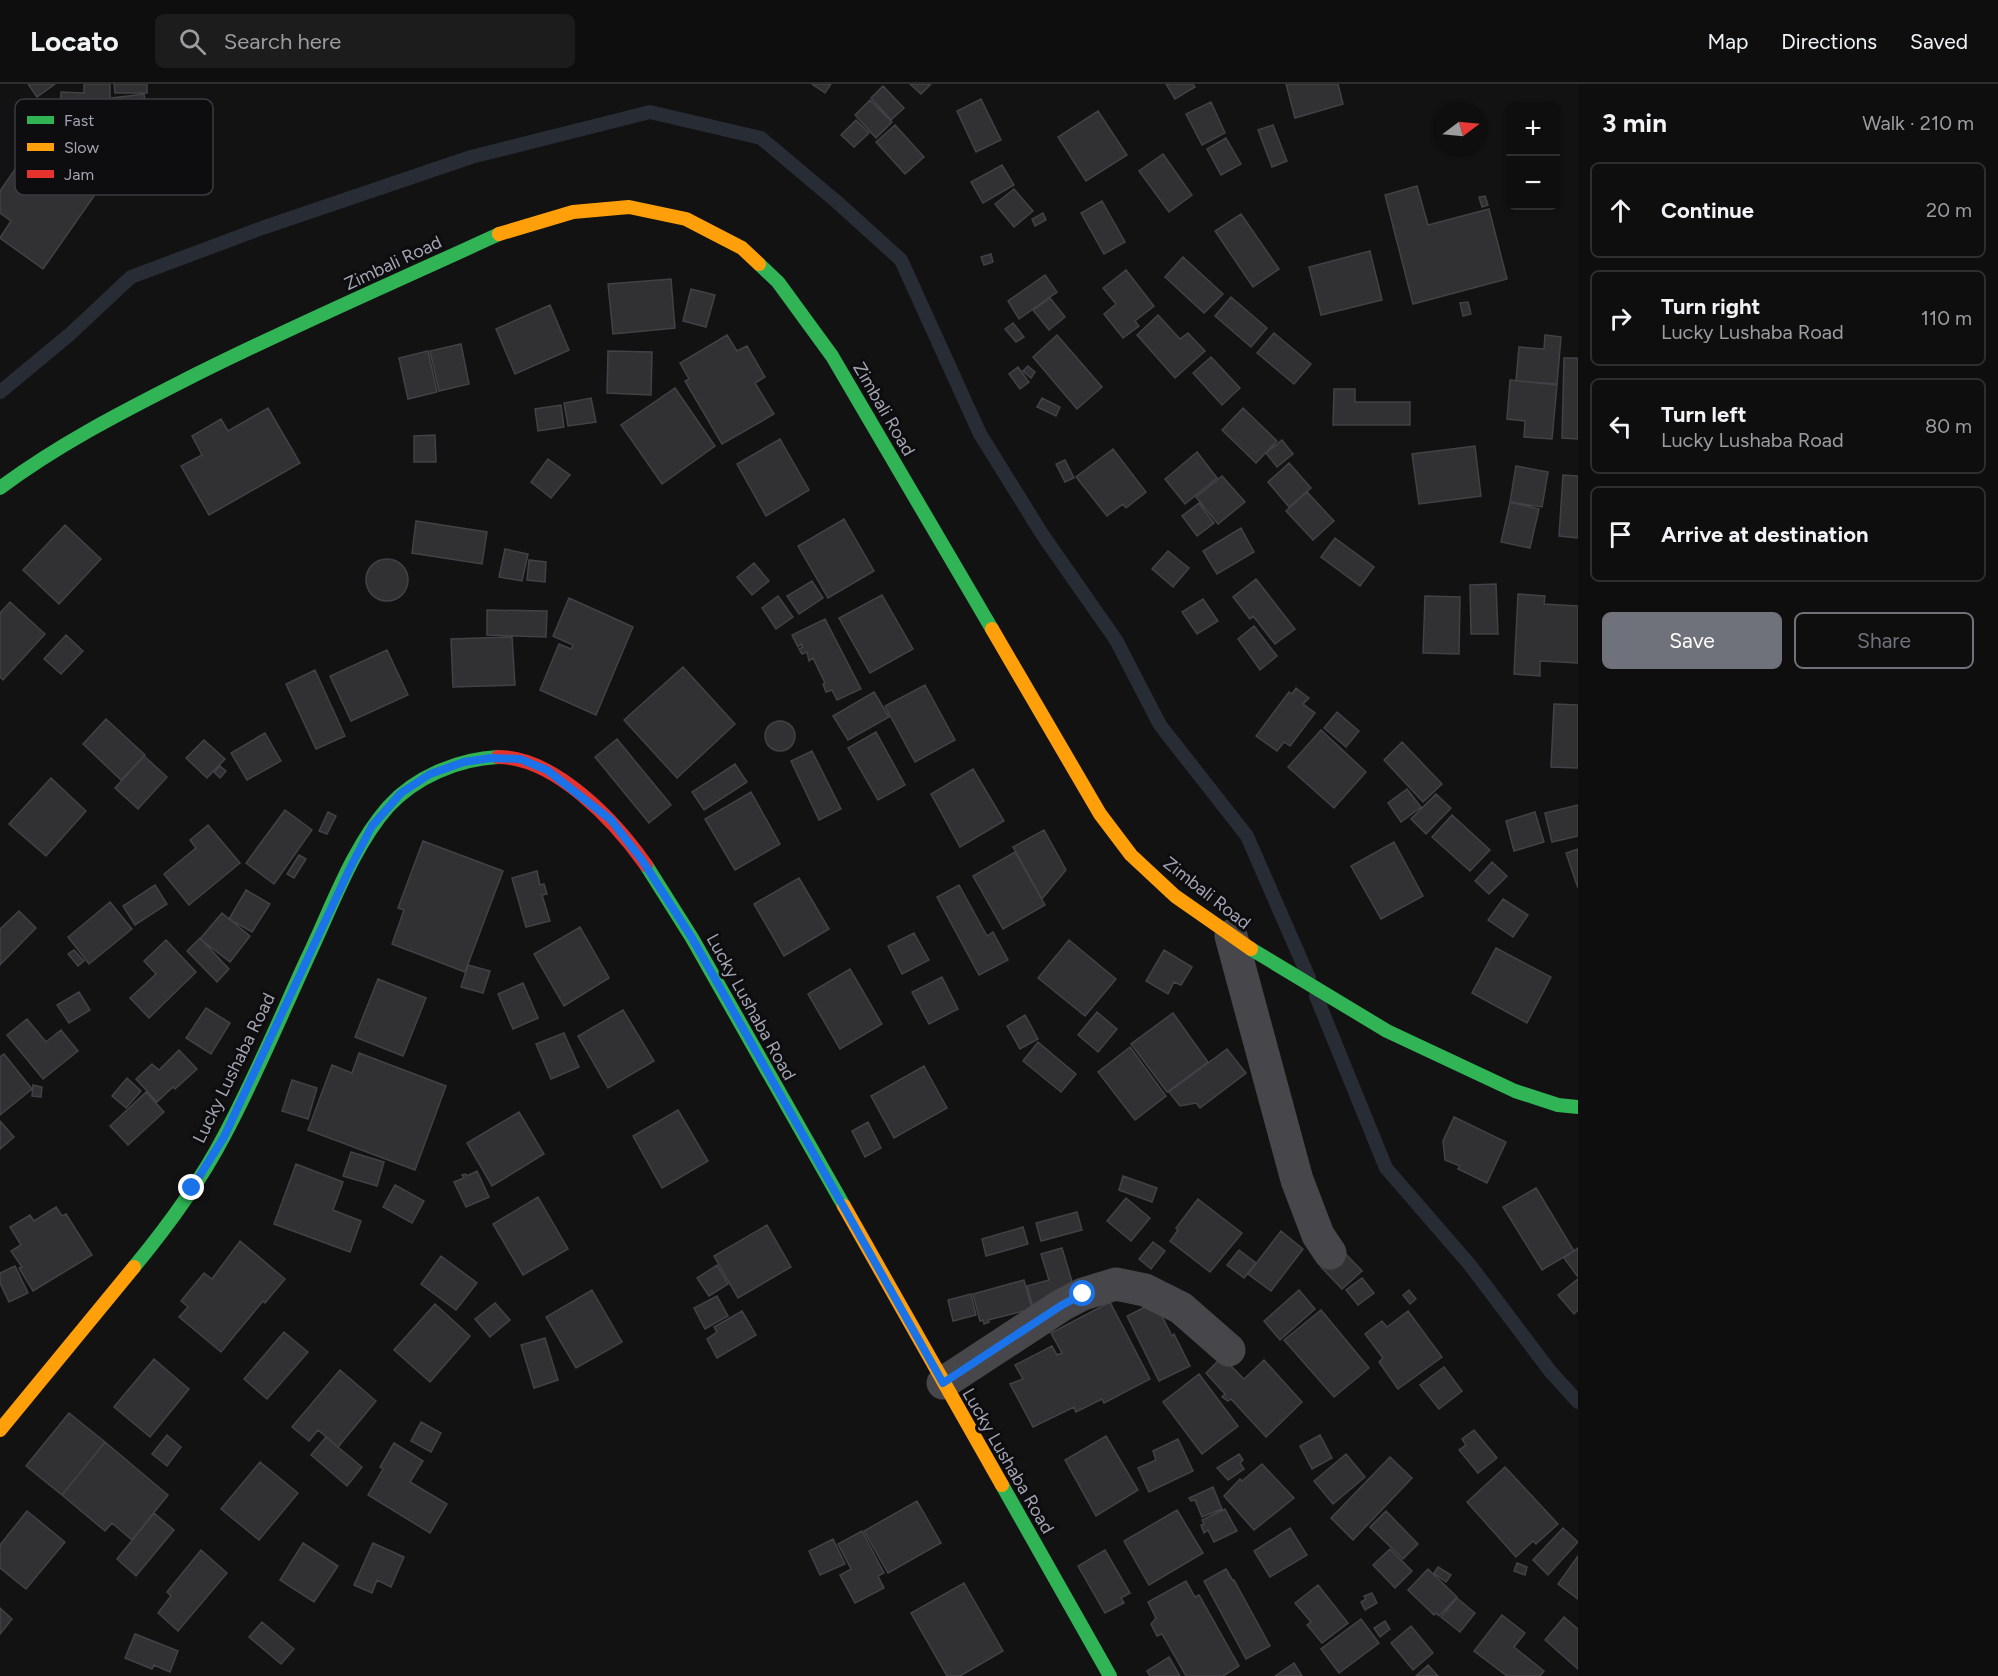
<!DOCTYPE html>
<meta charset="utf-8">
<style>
body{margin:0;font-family:Figtree,sans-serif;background:#1c1c1c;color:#f1f3f6}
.controls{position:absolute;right:18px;top:18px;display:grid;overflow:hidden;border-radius:9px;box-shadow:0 2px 4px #0004}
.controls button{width:54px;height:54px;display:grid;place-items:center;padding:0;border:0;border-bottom:2px solid #2e2e2e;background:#0e0e0e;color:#f1f3f6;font:30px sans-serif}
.compass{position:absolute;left:1434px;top:18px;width:54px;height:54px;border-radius:50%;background:#0e0e0e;box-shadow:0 2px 4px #0004;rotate:74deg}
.stop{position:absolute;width:18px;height:18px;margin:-14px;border:4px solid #1a73e8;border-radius:50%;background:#fff}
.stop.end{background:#1a73e8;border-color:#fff;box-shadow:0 2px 6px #0008}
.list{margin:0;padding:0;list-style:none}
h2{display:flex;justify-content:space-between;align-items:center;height:78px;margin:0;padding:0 24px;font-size:26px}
h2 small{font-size:20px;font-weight:400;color:#9b9c9e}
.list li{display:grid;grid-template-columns:39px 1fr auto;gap:18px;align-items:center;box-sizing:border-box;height:96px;margin:0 12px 12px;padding:0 12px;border:2px solid #2e2e2e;border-radius:9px}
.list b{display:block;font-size:22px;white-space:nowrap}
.list p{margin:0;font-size:20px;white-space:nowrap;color:#9b9c9e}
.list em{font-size:20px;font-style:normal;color:#9b9c9e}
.actions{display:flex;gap:12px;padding:18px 24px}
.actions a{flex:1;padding:14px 0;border:2px solid #70727b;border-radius:9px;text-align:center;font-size:21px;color:#70727b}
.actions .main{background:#70727b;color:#fff}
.icon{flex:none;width:33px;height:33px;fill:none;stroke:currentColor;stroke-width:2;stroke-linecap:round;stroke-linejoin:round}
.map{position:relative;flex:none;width:1578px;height:1592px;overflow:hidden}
header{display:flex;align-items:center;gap:36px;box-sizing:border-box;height:84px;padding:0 30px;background:#0e0e0e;border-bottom:2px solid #2e2e2e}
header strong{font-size:28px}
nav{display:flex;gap:33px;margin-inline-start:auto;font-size:21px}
.search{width:420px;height:54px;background:#1c1c1c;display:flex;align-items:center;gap:15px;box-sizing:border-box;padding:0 21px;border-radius:9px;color:#9b9c9e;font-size:22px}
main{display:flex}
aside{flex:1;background:#0e0e0e}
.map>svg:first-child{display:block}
</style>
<header>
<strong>Locato</strong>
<div class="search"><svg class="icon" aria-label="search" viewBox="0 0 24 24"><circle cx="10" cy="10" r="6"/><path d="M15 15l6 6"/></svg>Search here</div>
<nav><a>Map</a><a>Directions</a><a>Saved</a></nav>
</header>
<main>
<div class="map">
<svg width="1578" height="1592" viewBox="0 0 1578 1592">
<rect width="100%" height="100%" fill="#121212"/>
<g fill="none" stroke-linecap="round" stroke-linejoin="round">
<path stroke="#282c35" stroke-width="14" d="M0 308 69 251 131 193 262 144 471 73 650 28 761 54 837 118 901 176 980 350 1042 450 1116 556 1160 641 1247 752 1309 894
M1316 912 1386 1084 1470 1181 1550 1287 1578 1318"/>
</g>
<path fill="#313133" stroke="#424146" stroke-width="1.5" d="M28 0H55L37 13Z
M84 0H110V29L60 25 61 8 84 9Z
M114 0H147V9H115Z
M812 0H831L825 9Z
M910 0H931L921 10Z
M1166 0H1193L1195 3 1175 15Z
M1286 0H1338L1343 20 1295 34Z
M883 2 904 24 891 36 871 14Z
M144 10 150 51 118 55 112 14Z
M981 15 1001 56 976 68 957 27Z
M870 16 892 38 876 54 855 31Z
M1211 18 1225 49 1202 61 1186 30Z
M1098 27 1127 71 1086 97 1058 53Z
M856 36 869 49 854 63 841 51Z
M895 41 924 73 905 90 876 58Z
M1273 41 1287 77 1272 83 1258 46Z
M1226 54 1241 80 1221 91 1207 65Z
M1163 70 1192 111 1169 128 1139 87Z
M18 81 53 106 64 91 94 112 43 185 0 154 11 137 0 129V107Z
M1002 81 1014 101 983 119 971 98Z
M1417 102 1428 141 1489 125 1507 195 1413 220 1385 111Z
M1014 105 1033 127 1014 143 995 120Z
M1485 112 1488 121 1482 123 1479 113Z
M1102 117 1125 158 1104 170 1081 129Z
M1043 129 1046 136 1035 142 1032 135Z
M1241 130 1279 185 1253 203 1215 147Z
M1370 167 1382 216 1321 231 1309 183Z
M991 170 993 178 984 181 981 173Z
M1183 173 1223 210 1204 229 1165 193Z
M1126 186 1154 222 1135 237 1139 242 1123 254 1104 230 1116 220 1103 204Z
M1045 191 1057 208 1019 235 1008 217Z
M671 195 675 244 613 250 608 200Z
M691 205 715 211 706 243 683 237Z
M1231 213 1267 244 1251 263 1215 232Z
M1050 214 1065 233 1049 246 1033 226Z
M1468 218 1471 230 1463 232 1460 219Z
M550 221 569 266 515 290 496 245Z
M1158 231 1180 255 1188 249 1205 267 1175 294 1137 251Z
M1013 239 1024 253 1016 258 1005 245Z
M1274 249 1311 280 1294 300 1257 269Z
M727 251 737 267 747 262 765 293 755 299 774 330 722 360 685 297 689 295 680 279Z
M1057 251 1102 303 1077 325 1033 273Z
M1545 251 1561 253 1557 300 1516 297 1519 263 1544 265Z
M461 260 469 300 439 307 430 267Z
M428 267 437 308 408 315 399 274Z
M608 267 652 268 651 311 607 309Z
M1211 273 1240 304 1222 321 1193 289Z
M1564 274H1578V355L1562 354Z
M1028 282 1035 288 1031 294 1023 287Z
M1018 283 1029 298 1020 305 1009 290Z
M1510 296 1557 301 1552 355 1524 353 1525 337 1507 335Z
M675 304 715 362 662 400 621 341Z
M1334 305H1355V318H1410V341H1333Z
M591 314 596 338 568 342 564 319Z
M1042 314 1060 323 1056 332 1037 323Z
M561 321 564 343 538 347 535 325Z
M268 324 300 379 209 431 181 382 202 371 192 352 221 335 228 347Z
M1243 324 1277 357 1256 379 1222 346Z
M435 351 436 378H414V352Z
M780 355 809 406 766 432 737 380Z
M1282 356 1293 370 1277 383 1266 369Z
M1475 362 1481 412 1419 420 1412 370Z
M1113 365 1146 408 1126 424 1123 420 1107 432 1076 393Z
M1197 368 1217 394 1185 420 1165 395Z
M548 375 570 391 551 414 531 398Z
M1065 376 1074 394 1065 398 1056 380Z
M1289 379 1311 404 1289 423 1268 398Z
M1516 382 1548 388 1542 423 1510 418Z
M1563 391 1578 392V454L1559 452Z
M1222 392 1245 418 1218 440 1196 413Z
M1307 408 1334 437 1313 456 1286 427Z
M1510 418 1539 425 1530 464 1501 458Z
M1199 419 1214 439 1197 452 1182 432Z
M844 435 874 487 828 514 798 462Z
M416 437 487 448 482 480 412 469Z
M65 441 101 475 59 520 23 486Z
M1241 444 1254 468 1217 490 1203 467Z
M1335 454 1374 483 1360 502 1321 473Z
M505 465 528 470 522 497 499 493Z
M1168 467 1189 484 1173 503 1152 485Z
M366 496a21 21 0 1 1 42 0a21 21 0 1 1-42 0Z
M529 476 546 478 545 498 527 496Z
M754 479 769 497 752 511 737 493Z
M1256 495 1295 545 1275 560 1253 532 1250 535 1233 513Z
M812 497 823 514 799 530 787 512Z
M1496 500 1498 550H1471L1470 501Z
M1518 510 1545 512 1544 520 1578 522V579L1540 577V592L1514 590Z
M882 511 913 565 870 589 839 534Z
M778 512 793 533 776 545 762 524Z
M1425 512 1460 513 1459 570 1423 569Z
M569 514 633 543 596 631 540 606 559 560 571 565 573 561 553 552Z
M1203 515 1218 537 1197 550 1182 528Z
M10 518 45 550 3 596 0 593V529Z
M487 526 547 527 546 553 487 551Z
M825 535 861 605 837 616 832 606 826 608 823 600 825 599 813 574 809 577 807 568 802 570 799 565 803 563 801 560 798 563 792 551Z
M1254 542 1277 572 1260 586 1238 555Z
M66 551 83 567 61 590 44 575Z
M512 553 515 601 453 603 451 555Z
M387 566 408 611 351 637 330 592Z
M683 583 735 640 677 694 624 636Z
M315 586 345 652 316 665 286 600Z
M925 601 955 656 915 678 885 622Z
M1296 604 1309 614 1303 620 1315 629 1290 662 1284 658 1277 667 1256 652 1289 608 1292 610Z
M874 608 889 633 848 656 833 632Z
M1554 620 1578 621V684L1551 683Z
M1337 628 1359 647 1346 663 1324 644Z
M106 635 145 671 121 696 83 660Z
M765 652a15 15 0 1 1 30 0a15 15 0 1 1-30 0Z
M1321 646 1366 688 1334 724 1288 683Z
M876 648 905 701 878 716 848 664Z
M265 649 281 677 247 696 231 669Z
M617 655 671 721 649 739 595 673Z
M204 656 225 675 207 694 186 674Z
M1402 658 1442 700 1423 718 1384 676Z
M812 667 841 725 819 736 791 677Z
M144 672 167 693 138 725 115 704Z
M735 680 747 698 704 726 692 708Z
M220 682 226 687 220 694 214 688Z
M973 685 1004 737 960 763 931 710Z
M51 694 86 727 46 772 9 740Z
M1407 705 1421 723 1401 738 1388 719Z
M751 708 780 760 735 786 705 735Z
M1436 710 1451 724 1426 750 1411 735Z
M1578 721V752L1552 758 1545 729Z
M285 726 312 746 274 800 246 779Z
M328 728 336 732 327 750 319 747Z
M1535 728 1544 758 1514 767 1506 737Z
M1452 731 1490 766 1470 787 1432 753Z
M208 741 240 779 189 821 164 790 196 764 190 756Z
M1044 746 1066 786 1042 815 1013 763Z
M423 757 503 787 465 888 392 860 404 826 398 824Z
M1394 758 1423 812 1381 835 1351 782Z
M1578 765V804L1566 769Z
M1015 768 1045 821 1003 845 973 792Z
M299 771 306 775 294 794 287 790Z
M1492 778 1507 792 1489 810 1475 797Z
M537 787 540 801 544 800 547 810 542 811 550 837 526 843 512 794Z
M799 794 829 845 784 872 754 820Z
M155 801 167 820 135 841 123 822Z
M959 801 987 852 993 848 1008 876 979 891 937 813Z
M246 806 270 820 252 848 229 835Z
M1503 815 1528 831 1513 853 1488 836Z
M110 818 132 845 89 880 68 853Z
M19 827 36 844 0 881V845Z
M222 829 250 852 230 878 200 855Z
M580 843 609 894 564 922 534 870Z
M914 849 929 876 902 890 888 862Z
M200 854 229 885 217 898 187 867Z
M166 856 196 888 149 934 130 914 156 890 144 877Z
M1069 856 1116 895 1085 932 1038 894Z
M1496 864 1551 893 1527 939 1472 909Z
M74 866 84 877 78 882 68 870Z
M1164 866 1192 883 1181 901 1174 898 1168 910 1146 897Z
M468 881 490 887 483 909 461 903Z
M850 885 882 940 840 965 808 910Z
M942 893 958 925 929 940 912 908Z
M378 895 426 914 403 972 355 953Z
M523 899 538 934 513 945 498 910Z
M79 908 90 926 69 939 57 921Z
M206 924 230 939 211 970 186 954Z
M623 926 654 977 608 1004 578 952Z
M1097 928 1117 945 1098 968 1078 951Z
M1173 929 1208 978 1167 1008 1131 960Z
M1025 931 1038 955 1020 965 1007 942Z
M27 935 46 958 61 946 78 967 43 995 7 951Z
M564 949 579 983 551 995 536 960Z
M1038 958 1076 990 1061 1008 1023 977Z
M1130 963 1166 1012 1135 1036 1098 988Z
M1227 965 1246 989 1200 1024 1196 1019 1180 1022 1169 1008Z
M179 966 197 985 175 1005 173 1003 157 1018 136 995 152 980 159 986Z
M359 969 446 1002 415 1086 308 1046 332 981 352 989Z
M4 970 32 1005 0 1031V973Z
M924 982 947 1024 894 1054 871 1012Z
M127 994 141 1007 126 1024 112 1012Z
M292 996 317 1004 308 1035 282 1027Z
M33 1001 42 1003 41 1013 32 1012Z
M146 1008 164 1028 128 1061 110 1042Z
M678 1026 708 1077 662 1104 633 1052Z
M519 1028 544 1070 492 1102 467 1059Z
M1454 1033 1506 1058 1487 1099 1458 1085 1460 1082 1445 1076 1443 1057Z
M0 1037 14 1053 0 1065Z
M868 1038 881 1064 865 1073 852 1047Z
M351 1068 384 1078 377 1102 343 1092Z
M296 1080 343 1098 333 1126 361 1137 350 1168 274 1140Z
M477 1087 489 1113 466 1123 454 1098 464 1094 462 1091 466 1090 467 1092Z
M1123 1092 1157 1104 1152 1118 1119 1106Z
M395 1101 424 1117 412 1139 383 1123Z
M1536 1104 1574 1167 1542 1186 1503 1123Z
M538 1113 568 1165 523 1191 493 1140Z
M1126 1114 1150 1134 1131 1157 1107 1137Z
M1198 1115 1242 1149 1210 1188 1170 1157 1178 1146 1176 1144Z
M56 1123 62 1132 66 1130 92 1171 33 1207 19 1184 22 1183 11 1167 21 1161 10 1143 30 1131 34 1137Z
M1077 1128 1082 1146 1041 1157 1036 1139Z
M767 1141 791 1183 738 1214 714 1172Z
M1023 1143 1028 1160 986 1172 982 1155Z
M1281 1147 1303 1165 1271 1207 1248 1190Z
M240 1157 285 1195 265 1219 263 1217 221 1268 179 1233 188 1223 181 1217 204 1189 212 1195Z
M1153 1158 1165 1167 1151 1185 1139 1175Z
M1062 1164 1076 1211 1034 1227 1027 1202 1049 1196 1041 1170Z
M1578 1164V1193L1564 1174Z
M1341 1165 1362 1187 1342 1205 1321 1183Z
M1239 1166 1256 1179 1244 1194 1227 1181Z
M441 1172 477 1199 456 1226 421 1200Z
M717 1181 728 1200 709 1212 697 1194Z
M15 1182 28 1209 9 1218 0 1199V1189Z
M1362 1194 1374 1209 1358 1221 1346 1206Z
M1578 1195V1226L1574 1230 1558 1211Z
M1024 1196 1032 1225 988 1236 989 1238 984 1240 983 1236 980 1237 973 1210Z
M592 1206 622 1258 576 1284 546 1233Z
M1299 1206 1315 1225 1280 1256 1264 1237Z
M1409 1206 1416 1215 1410 1220 1403 1211Z
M971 1210 976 1231 953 1237 948 1216Z
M717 1212 728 1232 705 1245 694 1224Z
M1110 1218 1150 1295 1104 1319 1102 1315 1076 1328 1074 1323 1033 1343 1010 1300 1023 1295 1015 1281 1052 1262 1057 1271 1062 1269 1051 1249Z
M1155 1218 1172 1252 1174 1250 1190 1282 1159 1297 1127 1232Z
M495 1219 510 1236 490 1253 475 1235Z
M435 1220 470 1252 430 1298 394 1266Z
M1321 1226 1369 1284 1334 1313 1284 1256Z
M742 1227 756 1251 717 1274 707 1255 717 1248 714 1243Z
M1408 1227 1442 1273 1398 1305 1379 1278 1383 1274 1365 1250 1382 1237 1387 1243Z
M284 1248 308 1268 267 1315 244 1295Z
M545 1254 558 1296 534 1304 521 1261Z
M1222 1273 1244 1295 1264 1276 1302 1318 1266 1353 1231 1315 1228 1317 1222 1313 1225 1310 1206 1289Z
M154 1275 189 1305 150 1353 114 1323Z
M1444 1283 1462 1307 1439 1325 1420 1301Z
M340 1286 376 1317 338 1363 318 1346 309 1357 292 1343Z
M1199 1290 1238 1342 1202 1370 1163 1318Z
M69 1329 105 1358 62 1411 26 1382Z
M421 1338 441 1349 431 1368 411 1357Z
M1474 1346 1497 1374 1478 1389 1459 1366 1466 1361 1462 1355Z
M167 1351 181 1363 167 1382 152 1370Z
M1320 1351 1332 1374 1312 1385 1300 1362Z
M1106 1352 1138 1406 1096 1432 1065 1376Z
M326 1353 362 1383 347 1402 311 1371Z
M1178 1355 1193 1387 1149 1408 1138 1384 1156 1376 1153 1367Z
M105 1358 168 1411 132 1456 112 1439 105 1447 62 1411Z
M394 1359 423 1377 410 1398 447 1420 430 1449 368 1411 383 1385 380 1383Z
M1239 1370 1243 1376 1240 1379 1244 1385 1228 1396 1217 1384Z
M1346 1370 1365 1393 1333 1420 1314 1397Z
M1390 1373 1412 1394 1353 1456 1331 1434Z
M260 1378 298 1409 259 1456 221 1425Z
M1262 1380 1294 1414 1254 1446 1224 1412 1240 1395 1242 1397Z
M1505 1383 1558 1440 1536 1460 1533 1457 1516 1473 1467 1418Z
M1213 1403 1222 1425 1202 1433 1195 1416 1191 1417 1189 1414Z
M917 1417 941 1459 888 1489 864 1447Z
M1225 1425 1237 1447 1214 1458 1208 1446 1204 1449 1201 1441 1204 1440 1202 1436Z
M1177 1426 1203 1469 1149 1501 1124 1457Z
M27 1427 65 1458 26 1505 0 1484V1461Z
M1386 1427 1418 1460 1403 1475 1370 1443Z
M154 1429 174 1446 136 1492 117 1475Z
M1290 1444 1307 1471 1270 1493 1254 1467Z
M1563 1444 1578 1458 1548 1491 1533 1476Z
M862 1447 884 1489 878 1492 884 1504 855 1519 840 1491 851 1485 838 1460Z
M833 1455 845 1480 820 1491 809 1467Z
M303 1459 338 1482 314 1518 280 1496Z
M373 1459 404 1473 391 1503 377 1496 372 1509 354 1501Z
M1390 1465 1412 1487 1395 1504 1373 1481Z
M201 1466 227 1489 178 1547 158 1529 171 1512 167 1508Z
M1105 1466 1130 1509 1121 1514 1124 1519 1105 1529 1078 1482Z
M1578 1472V1515L1558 1500Z
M1517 1479 1527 1483 1525 1491 1514 1487Z
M1438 1483 1451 1491 1446 1498 1434 1489Z
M1226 1485 1233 1497 1234 1496 1270 1562 1246 1575 1204 1497Z
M1428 1485 1457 1513 1439 1532 1436 1529 1434 1531 1408 1506Z
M1186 1497 1195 1513 1199 1511 1239 1582 1223 1592H1186L1162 1550 1157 1552 1151 1540 1156 1534 1148 1518Z
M964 1499 1003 1567 960 1592H947L911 1529Z
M1318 1501 1348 1539 1322 1559 1307 1541 1311 1538 1295 1519Z
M1372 1509 1377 1519 1365 1526 1361 1518 1366 1515 1364 1512Z
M1457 1514 1475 1529 1460 1548 1441 1533Z
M0 1524 12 1535 0 1550Z
M1502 1531 1525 1549 1514 1563 1544 1587 1540 1592H1507L1474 1567Z
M1564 1533 1578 1545V1585L1545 1556Z
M1361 1535 1379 1559 1339 1589 1321 1565Z
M1385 1537 1390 1545 1380 1553 1374 1544Z
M262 1538 294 1565 281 1580 249 1553Z
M1411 1542 1433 1569 1413 1586 1391 1559Z
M135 1550 178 1567 170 1588 154 1581 152 1585 125 1574Z
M1169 1573 1180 1592H1150L1147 1587Z
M1294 1579 1302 1592H1275Z
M1428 1581 1438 1592H1416Z"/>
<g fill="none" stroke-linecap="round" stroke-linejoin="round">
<path stroke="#47474b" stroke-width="33" d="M1231 852 1297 1096 1318 1151 1330 1169
M943 1299 1062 1221 1083 1210 1116 1200 1145 1206 1181 1224 1229 1266"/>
<path stroke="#30b455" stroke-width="14" d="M759 180 778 198 832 272 992 545
M0 404C56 362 118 330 181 298 285 245 393 199 499 150
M646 781 692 854 844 1122
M1251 865 1387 947 1515 1007 1558 1021 1578 1023
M134 1183C167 1143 200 1098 224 1052 255 994 280 934 307 875 331 825 352 764 388 723 415 693 458 675 498 673
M1002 1401 1110 1592"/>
<path stroke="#ff9f0a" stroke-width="14" d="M499 150 573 128 629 123 686 135 742 164 759 180
M992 545 1100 730 1131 771 1175 812 1251 865
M844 1122 1002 1401
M0 1346 134 1183"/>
<path stroke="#e5322d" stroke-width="14" d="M498 673C555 673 615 737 646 781"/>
</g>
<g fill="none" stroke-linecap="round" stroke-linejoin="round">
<path stroke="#1a73e8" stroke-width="8" d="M192 1104 224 1053 350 784 372 742 401 709 430 690 464 678 491 674 520 675 547 686 611 736 642 776 692 854 943 1299 1062 1221 1083 1210"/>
</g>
<g text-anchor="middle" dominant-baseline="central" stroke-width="6" stroke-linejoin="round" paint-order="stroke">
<g font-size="18" fill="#a3a5b3" stroke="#0d0c0e">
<text transform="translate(393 179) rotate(-25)">Zimbali Road</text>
<text transform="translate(884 325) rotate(60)">Zimbali Road</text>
<text transform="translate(1207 809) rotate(38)">Zimbali Road</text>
<text transform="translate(751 923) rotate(61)">Lucky Lushaba Road</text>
<text transform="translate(234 984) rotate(-64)">Lucky Lushaba Road</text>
<text transform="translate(1008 1377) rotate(60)">Lucky Lushaba Road</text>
</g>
</g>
<rect x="15" y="15" width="198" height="96" rx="9" fill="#0d0c0e" stroke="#3a3a40" stroke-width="1.5"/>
<rect x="27" y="32" width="27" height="8" fill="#30b455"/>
<rect x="27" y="59" width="27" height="8" fill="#ff9f0a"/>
<rect x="27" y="86" width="27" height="8" fill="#e5322d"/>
<g font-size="16" fill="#a3a5b3">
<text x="64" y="42">Fast</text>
<text x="64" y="69">Slow</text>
<text x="64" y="96">Jam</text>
</g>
</svg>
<div class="controls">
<button>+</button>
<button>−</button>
</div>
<svg class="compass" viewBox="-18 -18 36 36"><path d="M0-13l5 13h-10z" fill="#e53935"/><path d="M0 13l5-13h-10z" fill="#9b9c9e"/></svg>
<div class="stop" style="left:1083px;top:1210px"></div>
<div class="stop end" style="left:192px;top:1104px"></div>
</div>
<aside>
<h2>3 min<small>Walk · 210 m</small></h2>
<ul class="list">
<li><svg class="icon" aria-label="ahead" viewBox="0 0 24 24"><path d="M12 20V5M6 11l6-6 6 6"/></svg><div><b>Continue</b></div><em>20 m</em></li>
<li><svg class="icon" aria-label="right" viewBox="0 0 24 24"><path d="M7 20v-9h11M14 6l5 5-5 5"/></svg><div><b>Turn right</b><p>Lucky Lushaba Road</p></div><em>110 m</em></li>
<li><svg class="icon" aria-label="left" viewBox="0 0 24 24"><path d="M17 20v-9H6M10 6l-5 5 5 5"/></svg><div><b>Turn left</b><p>Lucky Lushaba Road</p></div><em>80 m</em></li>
<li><svg class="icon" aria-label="arrive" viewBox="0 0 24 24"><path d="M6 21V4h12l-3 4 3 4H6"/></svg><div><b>Arrive at destination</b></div></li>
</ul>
<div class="actions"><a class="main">Save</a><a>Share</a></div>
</aside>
</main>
